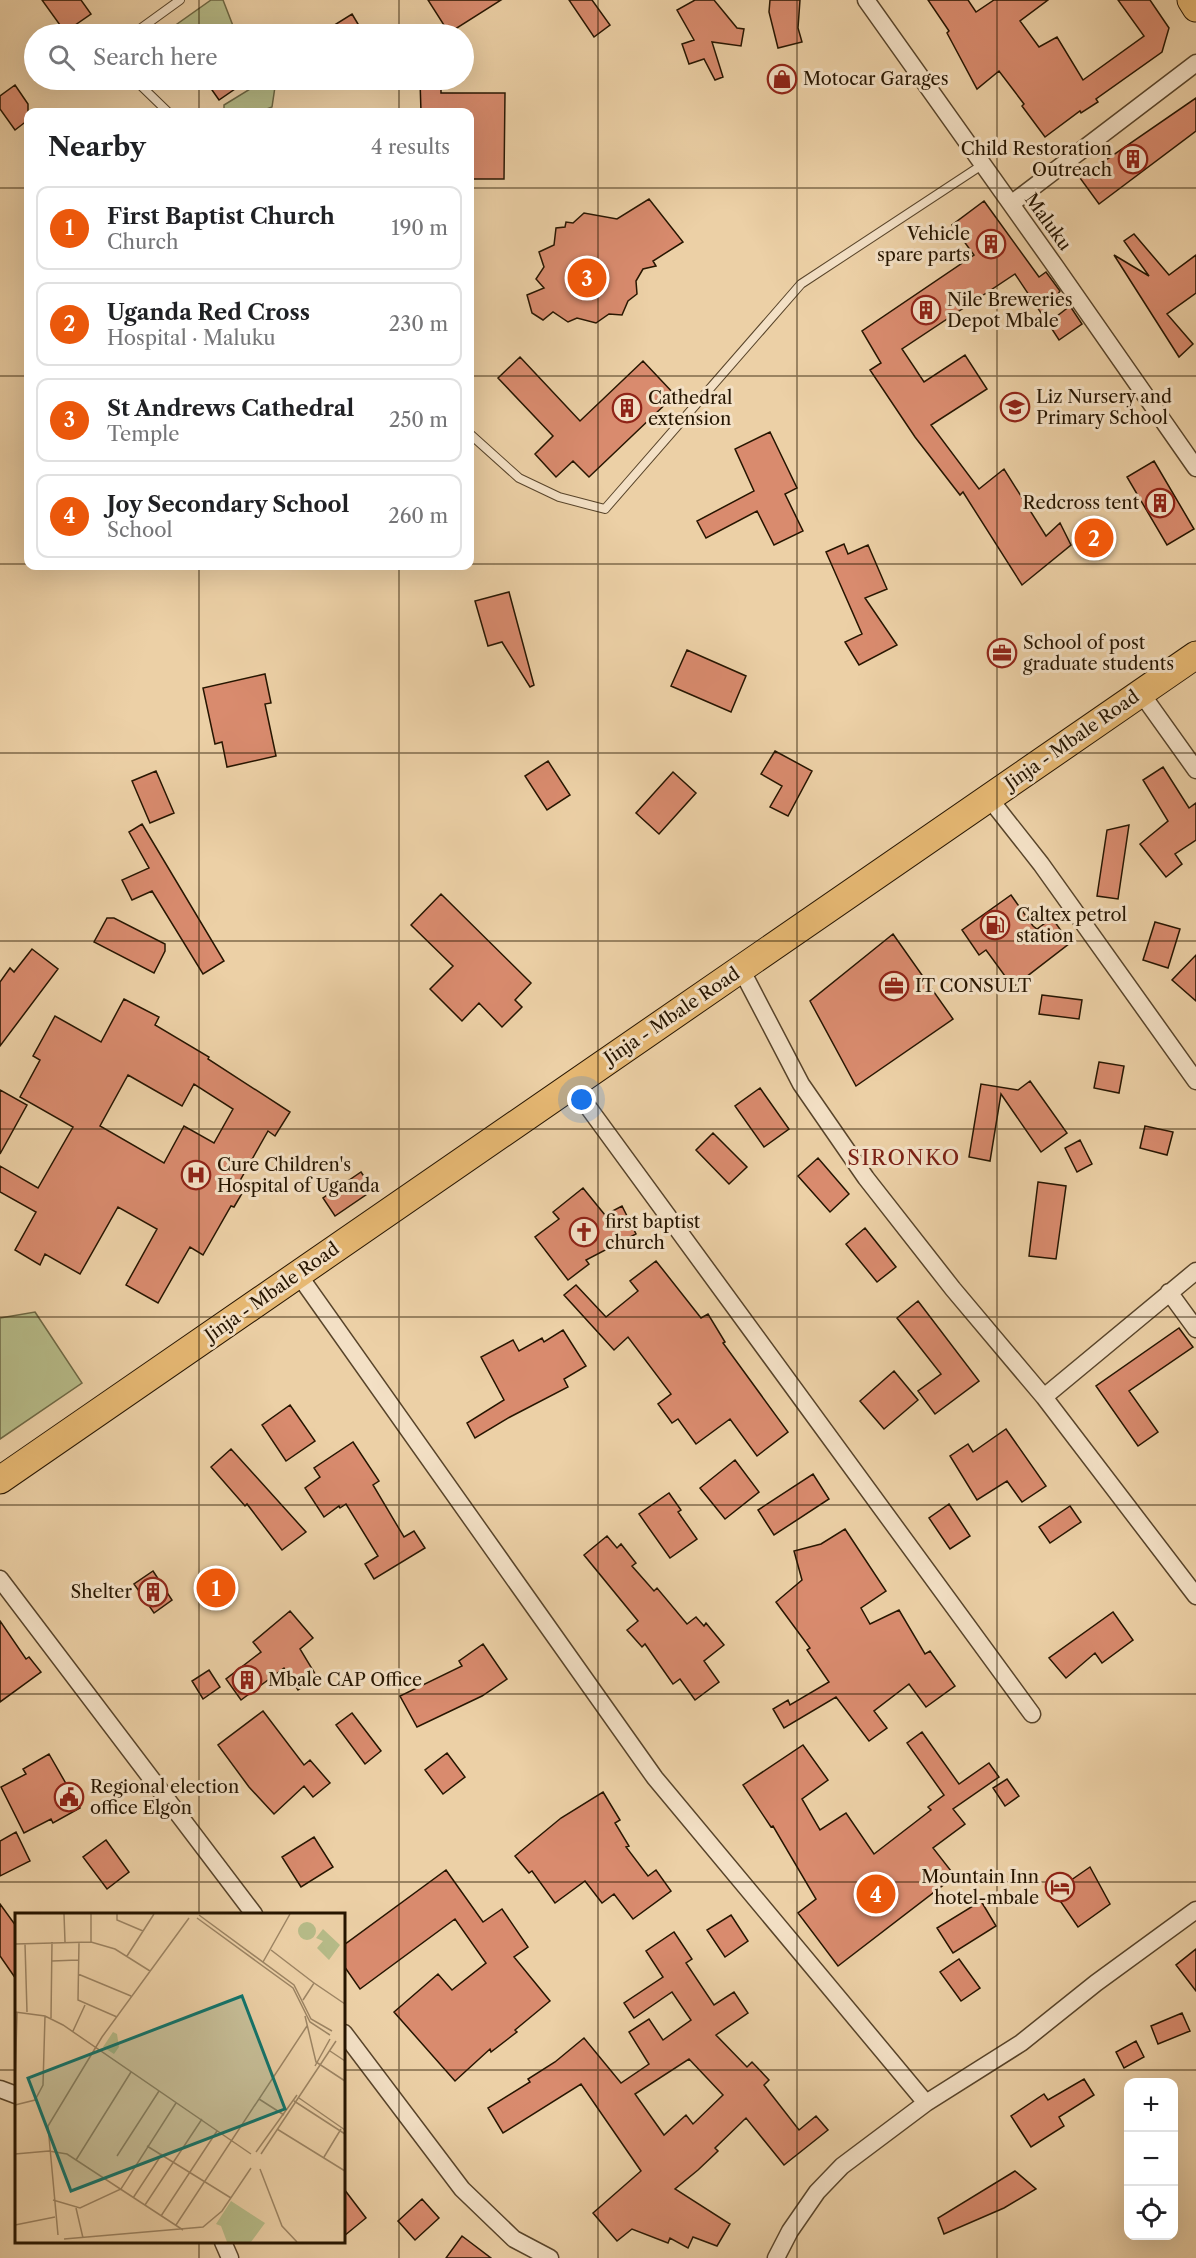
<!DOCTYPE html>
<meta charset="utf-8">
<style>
body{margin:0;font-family:"Libre Caslon Text",serif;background:#f2f2f2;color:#202124}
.controls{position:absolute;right:18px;bottom:18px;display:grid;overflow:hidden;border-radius:12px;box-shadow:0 6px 24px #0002}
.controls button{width:54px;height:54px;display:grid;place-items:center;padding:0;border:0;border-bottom:2px solid #e0e0e0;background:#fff;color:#202124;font:30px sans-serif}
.you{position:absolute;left:582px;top:1100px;width:21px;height:21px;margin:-15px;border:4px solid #fff;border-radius:50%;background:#1a73e8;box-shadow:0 0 0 9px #1a73e833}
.badge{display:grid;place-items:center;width:39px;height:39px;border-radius:50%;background:#ea580c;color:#fff;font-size:20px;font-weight:700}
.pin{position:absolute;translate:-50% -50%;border:3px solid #fff;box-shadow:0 2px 6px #0006}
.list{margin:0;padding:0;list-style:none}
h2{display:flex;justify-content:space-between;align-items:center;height:78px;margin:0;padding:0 24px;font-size:26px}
h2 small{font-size:20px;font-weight:400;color:#757577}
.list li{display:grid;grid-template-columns:39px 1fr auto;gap:18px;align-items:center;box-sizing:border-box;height:84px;margin:0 12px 12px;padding:0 12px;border:2px solid #e0e0e0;border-radius:12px}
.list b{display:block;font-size:22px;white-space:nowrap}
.list p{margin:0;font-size:20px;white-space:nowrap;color:#757577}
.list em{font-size:20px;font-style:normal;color:#757577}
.icon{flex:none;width:33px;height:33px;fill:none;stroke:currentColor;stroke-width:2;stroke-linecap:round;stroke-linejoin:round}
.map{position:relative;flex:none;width:1196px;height:2258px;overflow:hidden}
.search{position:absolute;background:#fff;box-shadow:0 6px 24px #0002;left:24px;top:24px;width:450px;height:66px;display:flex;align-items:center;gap:15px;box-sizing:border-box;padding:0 21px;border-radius:33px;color:#757577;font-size:22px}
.panel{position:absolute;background:#fff;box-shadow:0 6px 24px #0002;left:24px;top:108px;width:450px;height:462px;border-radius:12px}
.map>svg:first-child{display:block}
</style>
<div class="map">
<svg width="1196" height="2258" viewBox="0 0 1196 2258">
<rect width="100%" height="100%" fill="#ecd0a6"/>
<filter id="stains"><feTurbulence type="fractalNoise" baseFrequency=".00333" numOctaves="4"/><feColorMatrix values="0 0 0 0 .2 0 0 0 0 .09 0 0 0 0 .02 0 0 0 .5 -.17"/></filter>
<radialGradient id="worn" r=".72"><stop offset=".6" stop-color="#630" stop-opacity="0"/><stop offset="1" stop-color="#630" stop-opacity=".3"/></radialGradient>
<path fill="#b6bb88" stroke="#6e6844" stroke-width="1.5" d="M211 0H223L235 31 229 34H163Z
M265 80H276L272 107 259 112H224V105Z
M35 1312 82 1383 0 1439V1318Z"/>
<path fill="#d98b6e" stroke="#261500" stroke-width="1.5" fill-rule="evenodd" d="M42 0H81L91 14 65 32Z
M428 0H501L449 33Z
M569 0H592L610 25 594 37Z
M695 0H714L737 28 744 29 741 46 712 42 723 77 715 80 704 59 689 64 682 44 694 40 677 10Z
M770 0H800L798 28 802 42 778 48 769 12Z
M928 0H968L976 12 994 0H1048L1020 21 1039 47 1057 37 1083 80 1144 36 1118 0H1150L1169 28 1162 52 1096 99 1098 102 1081 113 1080 111 1045 137 1022 106 1024 104 999 71 977 89 947 33 949 31Z
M352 14 364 34H320Z
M205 80H248L219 100Z
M420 80H441V93H505L504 179H470V112H421Z
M15 85 28 104V120L15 130 0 109V96Z
M1196 98V131L1099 204 1080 178Z
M649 199 683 242 653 261 656 266 643 269 636 281 637 294 628 301 622 315 609 314 596 323 577 318 568 322 553 312 543 320 532 313 527 295 544 288 536 279 544 267 539 252 554 245 556 228 565 227 566 222 573 223 584 213 617 219Z
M984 201 1039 277 1046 272 1060 291 1043 316 1015 274 902 349 924 382 965 355 987 389 931 425 979 489 1004 469 1046 536 1060 523 1071 545 1022 585 963 492 960 495 915 437 870 370 881 363 862 331 974 255 952 225Z
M1134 234 1169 275 1196 255V293L1167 314 1193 344 1179 357 1114 255 1149 276 1124 241Z
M1070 306 1082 324 1059 340 1048 323Z
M520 357 580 421 643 361 675 395 589 477 573 461 556 477 535 454 553 436 498 378Z
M770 432 797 488 785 494 803 531 774 545 757 511 706 538 697 521 754 491 735 449Z
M1154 461 1194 529 1167 545 1127 477Z
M844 544 848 554 868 545 887 589 865 598 897 645 859 665 845 642 862 634 826 552Z
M509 592 534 685 530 687 502 642 488 646 475 601Z
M687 650 746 676 731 712 671 686Z
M265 674 271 703 265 704 276 756 227 767 222 742 215 744 203 688Z
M775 751 812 771 788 816 770 807 782 786 761 774Z
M548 761 570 795 547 810 525 776Z
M1163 767 1189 808 1196 803V840L1175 854 1182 864 1166 877 1140 844 1168 821 1143 780Z
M156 771 174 813 150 823 132 781Z
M673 772 696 793 659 834 636 813Z
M142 824 224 961 203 974 152 891 132 900 122 880 149 868 129 832Z
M1129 825 1118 899 1097 896 1107 830Z
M441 894 531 983 515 1000 522 1007 502 1027 479 1003 462 1021 430 989 453 966 411 925Z
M1011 895 1033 926 1037 929 1052 918 1070 943 1013 987 986 950 979 955 962 930Z
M107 918H114L165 944V951L154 973 94 942Z
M1155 922 1180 929 1168 968 1143 960Z
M893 934 953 1019 856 1086 810 1001Z
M32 949 58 969 0 1046V982L10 968 14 972Z
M1196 955V1001L1172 980Z
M1042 995 1082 1000 1079 1019 1039 1014Z
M124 999 159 1017 155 1025 209 1057 208 1059 290 1112 275 1136 268 1131 237 1186 244 1190 234 1207 231 1206 203 1255 190 1247 158 1303 126 1285 157 1229 118 1207 80 1274 45 1254 40 1265 15 1250 36 1212 0 1192V1166L38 1188 73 1127 20 1097 40 1060 33 1056 55 1016 101 1042ZM128 1075 182 1106 194 1084 233 1109 214 1143 184 1126 164 1163 100 1126Z
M1099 1062 1124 1066 1119 1093 1094 1088Z
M1030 1081 1067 1133 1041 1152 1001 1094 990 1161 969 1157 981 1084 1018 1090Z
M760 1088 789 1129 764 1147 735 1106Z
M0 1090 27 1105 0 1154Z
M1145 1126 1173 1132 1167 1155 1140 1148Z
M713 1133 747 1167 729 1184 696 1150Z
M1080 1140 1092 1164 1077 1172 1065 1148Z
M818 1158 849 1194 830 1212 798 1176Z
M361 1172 373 1190 335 1216 323 1198Z
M1038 1182 1066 1186 1056 1259 1029 1256Z
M583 1188 605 1215 622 1206 636 1234 586 1260 589 1264 568 1280 535 1237 559 1219 553 1212Z
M865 1228 896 1267 877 1282 846 1244Z
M656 1261 701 1318 708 1314 725 1342 723 1343 788 1432 757 1456 730 1419 696 1444 678 1419 672 1423 658 1404 671 1394 628 1337 614 1350 564 1295 576 1285 606 1317 638 1291 630 1281Z
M918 1301 979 1381 935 1414 918 1391 941 1374 897 1318Z
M1179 1328 1193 1347 1129 1391 1158 1432 1138 1446 1096 1386Z
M563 1330 586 1366 564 1379 568 1387 510 1417 475 1438 467 1423 504 1400 481 1357 513 1340 519 1351 542 1338 544 1342Z
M894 1371 918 1400 884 1429 860 1401Z
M290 1405 315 1441 286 1461 262 1425Z
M1006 1429 1046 1486 1022 1502 1007 1481 977 1500 950 1456 968 1444 973 1452Z
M353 1442 379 1481 373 1485 404 1537 414 1531 425 1548 374 1579 365 1564 378 1556 346 1504 340 1508 339 1506 324 1517 305 1488 320 1477 314 1468Z
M231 1449 306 1532 282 1550 247 1504 245 1506 211 1467Z
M735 1460 759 1492 725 1519 700 1488Z
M813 1474 829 1499 774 1535 758 1510Z
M669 1493 681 1510 678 1512 697 1539 670 1558 639 1514Z
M949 1504 970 1536 950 1549 929 1518Z
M1070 1506 1081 1522 1050 1543 1039 1527Z
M845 1529 886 1591 861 1608 870 1624 899 1610 925 1654 930 1651 955 1686 926 1707 909 1684 874 1711 887 1728 869 1741 836 1697 784 1728 773 1709 788 1700 790 1705 829 1682 807 1650 810 1648 776 1602 802 1580 794 1551 821 1544Z
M607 1536 617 1548 621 1544 636 1563 632 1566 654 1591 657 1588 687 1624 696 1617 704 1626 706 1623 724 1645 704 1661 719 1682 695 1700 680 1679 673 1684 645 1644 642 1647 627 1630 638 1621 584 1555Z
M153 1571 172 1600 154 1613 134 1584Z
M290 1611 313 1638 300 1649 317 1677 298 1690 284 1668 241 1700 226 1679 261 1652 253 1642Z
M1113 1612 1133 1640 1102 1663 1095 1653 1066 1678 1049 1658Z
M0 1621 26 1659 29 1657 41 1672 0 1702Z
M483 1644 507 1679 482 1696 417 1727 400 1696 462 1666 459 1661Z
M209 1670 220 1687 203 1699 192 1681Z
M263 1711 304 1765 310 1760 330 1783 313 1797 304 1786 274 1814 249 1787 218 1745Z
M352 1713 381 1751 365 1764 336 1725Z
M922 1732 959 1784 989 1763 999 1777 953 1809 965 1824 933 1848 955 1876 838 1966 798 1913 816 1899 773 1826 771 1827 743 1785 803 1745 828 1780 802 1799 820 1830 846 1813 874 1854 931 1810 928 1807 944 1795 907 1743Z
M447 1753 465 1777 443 1794 425 1770Z
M49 1754 80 1808 53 1823 51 1819 24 1833 1 1787 26 1774 23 1769Z
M1007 1779 1019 1796 1005 1806 993 1788Z
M603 1792 620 1820 615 1823 629 1846 626 1847 648 1876 656 1870 671 1891 633 1919 614 1894 602 1903 585 1881 555 1903 532 1871 529 1873 515 1856 561 1818Z
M16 1832 30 1861 0 1876V1841Z
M314 1837 333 1867 301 1887 282 1857Z
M106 1840 129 1872 107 1889 83 1857Z
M1090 1867 1110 1904 1078 1927 1054 1892Z
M446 1870 483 1922 502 1909 528 1947 514 1957 550 2001 515 2030 517 2032 491 2052 490 2049 455 2081 394 2012 438 1974 452 1990 486 1963 455 1919 360 1989 344 1966V1945Z
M981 1901 996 1926 953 1953 937 1928Z
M0 1904 16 1926V1979L0 1956Z
M731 1915 748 1941 725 1957 707 1930Z
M674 1932 692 1959 686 1963 714 2005 734 1992 748 2013 716 2035 747 2067 752 2062 769 2080 764 2085 799 2130 816 2116 828 2130 784 2165 746 2118 715 2148 718 2151 698 2170 675 2189 730 2224 717 2246 693 2237 688 2248 670 2238 668 2243 632 2229 617 2241 593 2213 641 2171 581 2084 503 2133 488 2108 530 2082 528 2079 555 2062 584 2038 621 2083 649 2064 629 2032 649 2019 663 2040 691 2020 672 1992 634 2018 624 2003 663 1977 646 1951ZM689 2059 723 2095 693 2124 686 2115 664 2135 635 2094Z
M1196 1949V1991L1176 1965Z
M959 1959 980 1988 961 2001 940 1972Z
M1182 2013 1190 2031 1158 2044 1151 2026Z
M1136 2041 1144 2057 1124 2068 1116 2052Z
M1084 2079 1094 2095 1059 2117 1064 2126 1031 2147 1011 2116 1044 2094 1048 2100Z
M1015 2171 1036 2189 1004 2208 944 2234 938 2218Z
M344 2189 366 2218 344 2236Z
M422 2199 439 2218 415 2240 398 2221Z
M462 2236 491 2258H446Z"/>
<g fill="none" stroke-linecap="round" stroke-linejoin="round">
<g stroke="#58442a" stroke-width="10">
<path id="lane" d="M133 34 180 0
M135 80 168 112
M470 434 519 478 559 497 605 509 801 284 982 165"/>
</g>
<g stroke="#58442a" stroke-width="19">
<path id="street" d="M866 0 1055 266 1196 468
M1011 204 1196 63
M1141 693 1196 770
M989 798 1041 864 1196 1081
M741 969 801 1084 866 1178 953 1289 1044 1397 1196 1596
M572 1085 1032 1714
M298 1274 655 1778 926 2103
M1169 1292 1196 1329
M1044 1397 1196 1271
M0 1579 254 1914
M344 2033 462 2189 514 2239 550 2258
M0 2089 16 2095
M223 2242 230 2258
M776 2258 790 2231 817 2192 842 2166 926 2103 1021 2043 1096 1983 1196 1910"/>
</g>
<g stroke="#261500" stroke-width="29">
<path id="primary" d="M1191 0 1196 8
M0 1480 1196 655"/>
</g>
<use href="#lane" stroke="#f3e0c5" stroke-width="8"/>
<use href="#street" stroke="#f3e0c5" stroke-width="16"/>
<use href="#primary" stroke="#e6b873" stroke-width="27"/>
</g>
<path fill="none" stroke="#261500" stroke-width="1.5" stroke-opacity="0.55" d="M199 0V34M399 0V34M598 0V2258M797 0V2258M997 0V2258M199 80V112M399 80V112M0 188H28M470 188H1196M0 376H28M470 376H1196M0 564H28M470 564H1196M199 566V1914M399 566V2258M0 753H1196M0 941H1196M0 1129H1196M0 1317H1196M0 1505H1196M0 1694H1196M0 1882H1196M0 2070H16M344 2070H1196M199 2242V2258"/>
<defs>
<g id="shop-ring" transform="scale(1.5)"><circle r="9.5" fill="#f3e0c5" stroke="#8f2418" stroke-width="1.5"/><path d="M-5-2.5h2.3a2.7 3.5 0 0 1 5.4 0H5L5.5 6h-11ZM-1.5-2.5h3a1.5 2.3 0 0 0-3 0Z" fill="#8f2418"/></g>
<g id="building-ring" transform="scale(1.5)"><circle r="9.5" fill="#f3e0c5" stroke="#8f2418" stroke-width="1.5"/><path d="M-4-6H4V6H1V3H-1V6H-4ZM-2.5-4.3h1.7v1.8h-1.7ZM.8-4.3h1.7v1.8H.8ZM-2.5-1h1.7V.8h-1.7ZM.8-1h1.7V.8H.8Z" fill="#8f2418"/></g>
<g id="school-ring" transform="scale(1.5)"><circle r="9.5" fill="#f3e0c5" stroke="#8f2418" stroke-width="1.5"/><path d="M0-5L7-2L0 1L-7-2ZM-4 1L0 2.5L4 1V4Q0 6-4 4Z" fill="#8f2418"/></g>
<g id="office-ring" transform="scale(1.5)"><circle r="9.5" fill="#f3e0c5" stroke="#8f2418" stroke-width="1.5"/><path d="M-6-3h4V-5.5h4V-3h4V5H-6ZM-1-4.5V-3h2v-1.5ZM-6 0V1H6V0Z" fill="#8f2418"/></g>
<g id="fuel-ring" transform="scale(1.5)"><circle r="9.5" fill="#f3e0c5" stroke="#8f2418" stroke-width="1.5"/><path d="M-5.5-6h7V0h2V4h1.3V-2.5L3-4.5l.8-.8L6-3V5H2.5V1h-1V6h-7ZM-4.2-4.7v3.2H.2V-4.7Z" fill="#8f2418"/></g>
<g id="hospital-ring" transform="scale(1.5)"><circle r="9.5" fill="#f3e0c5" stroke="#8f2418" stroke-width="1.5"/><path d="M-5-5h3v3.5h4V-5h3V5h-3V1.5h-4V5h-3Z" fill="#8f2418"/></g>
<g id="church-ring" transform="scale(1.5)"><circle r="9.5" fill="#f3e0c5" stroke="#8f2418" stroke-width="1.5"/><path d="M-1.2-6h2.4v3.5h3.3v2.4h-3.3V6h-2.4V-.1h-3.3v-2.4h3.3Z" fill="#8f2418"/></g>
<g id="civic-ring" transform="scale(1.5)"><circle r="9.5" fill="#f3e0c5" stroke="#8f2418" stroke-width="1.5"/><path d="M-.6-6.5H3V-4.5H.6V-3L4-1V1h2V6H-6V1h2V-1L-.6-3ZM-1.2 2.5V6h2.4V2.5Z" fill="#8f2418"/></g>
<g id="hotel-ring" transform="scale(1.5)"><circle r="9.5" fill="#f3e0c5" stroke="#8f2418" stroke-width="1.5"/><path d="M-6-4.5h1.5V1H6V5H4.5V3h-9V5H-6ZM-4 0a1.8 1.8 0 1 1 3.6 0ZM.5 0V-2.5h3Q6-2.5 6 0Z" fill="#8f2418"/></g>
</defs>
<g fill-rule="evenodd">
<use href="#shop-ring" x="782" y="79"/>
<use href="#building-ring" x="1133" y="159"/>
<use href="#building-ring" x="991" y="244"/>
<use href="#building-ring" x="926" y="310"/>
<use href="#school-ring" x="1015" y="407"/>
<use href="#building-ring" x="627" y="408"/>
<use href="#building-ring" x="1160" y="503"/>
<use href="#office-ring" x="1002" y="653"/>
<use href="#fuel-ring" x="995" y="925"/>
<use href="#office-ring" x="894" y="986"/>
<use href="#hospital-ring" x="196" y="1175"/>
<use href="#church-ring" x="584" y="1232"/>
<use href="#building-ring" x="153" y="1592"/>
<use href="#building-ring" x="247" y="1680"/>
<use href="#civic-ring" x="69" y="1797"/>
<use href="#hotel-ring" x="1060" y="1887"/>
</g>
<g text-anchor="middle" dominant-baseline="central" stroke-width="6" stroke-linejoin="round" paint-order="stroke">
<g font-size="18" fill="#261500" stroke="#f3e0c5" text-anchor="start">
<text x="803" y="79">Motocar Garages</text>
<text x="1112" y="149" text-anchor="end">Child Restoration<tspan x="1112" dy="21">Outreach</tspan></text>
<text x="970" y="234" text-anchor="end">Vehicle<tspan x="970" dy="21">spare parts</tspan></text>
<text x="947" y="300">Nile Breweries<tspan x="947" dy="21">Depot Mbale</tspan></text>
<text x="1036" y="397">Liz Nursery and<tspan x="1036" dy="21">Primary School</tspan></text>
<text x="648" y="398">Cathedral<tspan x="648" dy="21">extension</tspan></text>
<text x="1139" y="503" text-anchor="end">Redcross tent</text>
<text x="1023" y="643">School of post<tspan x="1023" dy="21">graduate students</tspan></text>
<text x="1016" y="915">Caltex petrol<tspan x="1016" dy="21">station</tspan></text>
<text x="915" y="986">IT CONSULT</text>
<text x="217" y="1165">Cure Children's<tspan x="217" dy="21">Hospital of Uganda</tspan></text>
<text x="605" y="1222">first baptist<tspan x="605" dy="21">church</tspan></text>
<text x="132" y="1592" text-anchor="end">Shelter</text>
<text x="268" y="1680">Mbale CAP Office</text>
<text x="90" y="1787">Regional election<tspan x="90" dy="21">office Elgon</tspan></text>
<text x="1039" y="1877" text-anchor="end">Mountain Inn<tspan x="1039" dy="21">hotel-mbale</tspan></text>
</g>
<g font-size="18" fill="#261500" stroke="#f3e0c5">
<text transform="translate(1048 222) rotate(54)">Maluku</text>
<text transform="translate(1072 740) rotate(-35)">Jinja - Mbale Road</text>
<text transform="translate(672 1016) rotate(-34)">Jinja - Mbale Road</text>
<text transform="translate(272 1292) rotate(-35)">Jinja - Mbale Road</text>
</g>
<g font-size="21" letter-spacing="1.5" fill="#7a1f14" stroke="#f3e0c5">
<text x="904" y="1157">SIRONKO</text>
</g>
</g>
<g transform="translate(15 1913)">
<rect width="330" height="330" fill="#ecd0a6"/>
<path d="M283 18a9 9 0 1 1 18 0a9 9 0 1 1-18 0ZM308 16 325 32 314 47 302 35 308 28 301 25ZM98 119 102 121 104 134 99 141 88 134ZM216 288 250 310 236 329H212L206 313 201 311Z" fill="#b6bb88"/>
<path fill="none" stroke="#9d8564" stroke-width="1.5" d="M49 1 50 29M76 1V29M102 1V7L128 18M184 2 279 72 296 106 317 118M182 5 278 75 295 109 315 122M64 30 63 87 102 104M0 31 76 29 100 36 135 58M10 31 12 99M256 37 299 70M112 43 139 1M37 48 63 47M248 49 275 1M63 61 116 83M288 87 299 70 330 91M0 99 30 103 48 112 236 241M290 103 301 149 330 168M36 105 37 29M58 118 70 92M315 138 330 148M300 153 315 126M0 170 2 100M284 185 330 217M244 186 269 202M279 188 330 221M0 192 20 187 28 172 30 103M262 216 330 258M132 233 216 285M241 239 282 182M0 241 34 238 52 241 168 317M246 241 321 128M102 243 144 178M309 244 326 216M61 247 116 159M245 256 267 313 282 329M118 285 147 241M38 287 65 295 106 276 161 190M130 292 187 206M61 295 68 325M146 303 202 218M0 312 40 304M161 312 292 113M43 322 33 213 87 124 174 5M49 326 188 314 207 298 236 255"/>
<path fill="#0f766e" fill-opacity="0.15" stroke="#0f766e" stroke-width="3" d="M227 83 270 196 56 278 13 165Z"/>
<rect width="330" height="330" fill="none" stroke="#261500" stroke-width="3"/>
</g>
<rect width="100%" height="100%" filter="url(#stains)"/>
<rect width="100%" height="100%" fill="url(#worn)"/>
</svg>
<div class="controls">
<button>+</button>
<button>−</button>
<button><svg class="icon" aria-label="locate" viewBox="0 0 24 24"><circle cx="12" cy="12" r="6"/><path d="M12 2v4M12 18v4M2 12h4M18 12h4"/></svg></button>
</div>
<div class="you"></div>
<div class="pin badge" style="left:216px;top:1588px">1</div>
<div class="pin badge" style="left:1094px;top:538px">2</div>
<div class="pin badge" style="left:587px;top:278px">3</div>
<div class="pin badge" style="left:876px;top:1894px">4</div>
<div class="search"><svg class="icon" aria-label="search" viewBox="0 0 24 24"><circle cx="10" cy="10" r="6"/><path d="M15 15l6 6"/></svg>Search here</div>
<section class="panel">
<h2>Nearby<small>4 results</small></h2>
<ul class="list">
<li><span class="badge">1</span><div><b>First Baptist Church</b><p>Church</p></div><em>190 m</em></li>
<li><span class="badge">2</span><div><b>Uganda Red Cross</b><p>Hospital · Maluku</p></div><em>230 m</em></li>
<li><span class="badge">3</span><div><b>St Andrews Cathedral</b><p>Temple</p></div><em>250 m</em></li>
<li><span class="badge">4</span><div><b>Joy Secondary School</b><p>School</p></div><em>260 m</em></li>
</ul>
</section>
</div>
